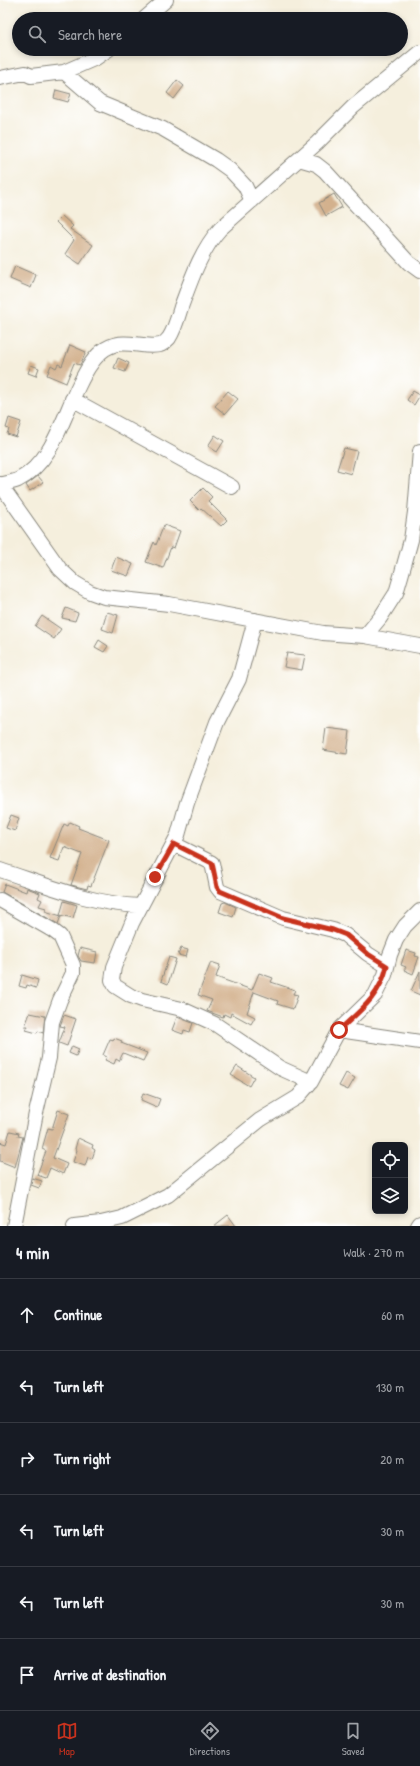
<!DOCTYPE html>
<meta charset="utf-8">
<style>
body{margin:0;font-family:"Patrick Hand",sans-serif;background:#242831;color:#f1f3f6}
.controls{position:absolute;right:12px;bottom:12px;display:grid;overflow:hidden;border-radius:6px;box-shadow:0 2px 6px #0003}
.controls button{width:36px;height:36px;display:grid;place-items:center;padding:0;border:0;border-bottom:1px solid #363941;background:#171b24;color:#f1f3f6;font:20px sans-serif}
.stop{position:absolute;width:12px;height:12px;margin:-9px;border:3px solid #c8321e;border-radius:50%;background:#fff}
.stop.end{background:#c8321e;border-color:#fff;box-shadow:0 1px 4px #0008}
.list{margin:0;padding:0;list-style:none}
h2{display:flex;justify-content:space-between;align-items:center;height:52px;margin:0;padding:0 16px;font-size:17px}
h2 small{font-size:13px;font-weight:400;color:#9ea1a6}
.list li{display:grid;grid-template-columns:26px 1fr auto;gap:12px;align-items:center;box-sizing:border-box;height:72px;padding:0 16px;border-top:1px solid #363941}
.list b{display:block;font-size:15px;white-space:nowrap}
.list em{font-size:13px;font-style:normal;color:#9ea1a6}
.icon{flex:none;width:22px;height:22px;fill:none;stroke:currentColor;stroke-width:2;stroke-linecap:round;stroke-linejoin:round}
.map{position:relative;flex:none;width:420px;height:1226px;overflow:hidden}
.search{position:absolute;background:#171b24;box-shadow:0 2px 6px #0003;left:12px;right:12px;top:12px;height:44px;display:flex;align-items:center;gap:10px;box-sizing:border-box;padding:0 14px;border-radius:22px;color:#9ea1a6;font-size:15px}
.sheet{height:484px;background:#171b24}
nav{display:flex;justify-content:space-around;align-items:center;box-sizing:border-box;height:56px;border-top:1px solid #363941;background:#171b24;font-size:11px;color:#9ea1a6}
nav a{display:grid;justify-items:center;gap:2px}
nav .on{color:#c8321e}
.map>svg:first-child{display:block}
</style>
<div class="map">
<svg width="420" height="1226" viewBox="0 0 420 1226">
<rect width="100%" height="100%" fill="#fff"/>
<filter id="ink" filterUnits="userSpaceOnUse"><feTurbulence type="fractalNoise" baseFrequency=".025" numOctaves="2"/><feDisplacementMap in="SourceGraphic" scale="8" xChannelSelector="R" yChannelSelector="G"/><feConvolveMatrix kernelMatrix="1 2 1 2 8 2 1 2 1" color-interpolation-filters="sRGB"/></filter>
<filter id="wash" filterUnits="userSpaceOnUse"><feTurbulence type="fractalNoise" baseFrequency=".012" numOctaves="4" result="noise"/><feDisplacementMap in="SourceGraphic" scale="16" xChannelSelector="R" yChannelSelector="G"/><feGaussianBlur stdDeviation="0.9" result="paint"/><feColorMatrix in="noise" values="0 0 0 0 0 0 0 0 0 0 0 0 0 0 0 0 0 1.4 0 .05"/><feComposite in="paint" operator="in"/></filter>
<g filter="url(#wash)">
<rect width="100%" height="100%" fill="#f5efdd"/>
<g id="blocks">
<path fill="#d3b18d" d="M177 80 184 86 174 99 167 93Z
M56 90 71 94 68 102 54 98Z
M334 194 342 207 326 216 319 203Z
M62 216 73 226 70 229 93 245 80 264 65 254 74 240 56 222Z
M15 266 36 275 31 288 10 279Z
M70 345 86 352 80 365 74 363 66 383 47 375 51 365 56 368 58 364 62 366Z
M118 358 129 363 125 372 114 368Z
M31 365 39 368 36 376 28 373Z
M228 391 238 399 225 414 215 406Z
M413 391 420 395 414 405 407 400Z
M9 418 21 422 16 437 7 434 9 429 6 428Z
M215 435 224 441 217 452 208 446Z
M344 448 357 451 351 474 337 470Z
M38 476 43 482 30 491 26 485Z
M203 488 212 497 208 501 227 520 221 526 201 508 199 510 190 501Z
M164 525 180 531 174 548 171 547 163 568 146 562 154 542 156 545Z
M116 557 133 564 128 576 111 570Z
M66 608 78 613 75 621 62 618Z
M107 612 118 615 113 633 102 629Z
M42 616 61 629 54 639 35 626Z
M99 640 108 646 104 652 95 647Z
M287 653 305 655 302 670 284 667Z
M326 728 350 731 347 754 323 750Z
M11 815 19 818 15 831 6 828Z
M70 822 79 826 78 828 109 840 91 886 88 885 87 889 71 885 82 854 64 847 59 861 50 858 64 824 68 826Z
M5 884 26 892 27 888 40 893 38 898 42 900 39 906 46 908 45 911 61 916 58 924 2 892Z
M64 901 77 905 73 918 60 915Z
M225 902 236 907 233 917 219 912 222 903Z
M80 948 97 952 95 963 81 961 78 956Z
M181 948 188 950 186 957 178 955Z
M406 950 416 953 415 956 419 957 413 974 404 970 406 967 401 965Z
M169 957 176 959 168 984 161 981Z
M211 962 220 965 216 977 252 990 259 973 273 978 271 982 295 990 293 994 298 995 293 1009 277 1004 278 1001 254 992 247 1013 255 1017 251 1024 231 1013 230 1017 224 1014 223 1017 207 1011 212 1000 198 995Z
M420 971V995L411 991Z
M22 975 38 980 36 988 27 985 26 988 19 986Z
M30 1013 45 1016 43 1033 38 1031 37 1033 26 1030 28 1026H25Z
M64 1015 76 1019 67 1046 59 1043 65 1027 60 1026Z
M177 1017 193 1023 190 1032 184 1030 183 1034 172 1030Z
M114 1038 122 1041 121 1043 147 1053 143 1061 123 1053 119 1061 116 1059 114 1064 105 1060 107 1057 103 1055 110 1039 114 1040Z
M72 1046 79 1049 76 1056 69 1053Z
M237 1066 254 1077 249 1086 231 1075Z
M346 1073 355 1078 348 1090 339 1086Z
M143 1093 160 1099 157 1107 141 1100Z
M58 1110 69 1114 53 1158 67 1164 63 1174 50 1168 46 1178 37 1175 46 1151 42 1149 48 1128 52 1129Z
M10 1131 19 1133 18 1136 23 1137 15 1167 0 1161V1142L6 1144Z
M78 1138 93 1145 92 1148 95 1150 92 1159 88 1157 85 1166 73 1162 77 1150 75 1149Z
M32 1178 42 1181 39 1188 31 1185Z
M228 1215 236 1226H214Z"/>
</g>
</g>
<g filter="url(#ink)">
<use href="#blocks" fill-opacity="0" stroke="#88867c" stroke-width="1"/>
<g fill="none" stroke-linecap="round" stroke-linejoin="round">
<g stroke="#88867c" stroke-width="16">
<path id="minor" d="M144 19 166 0
M64 72 100 103 163 129 216 160 230 170 245 186 252 201
M0 78 25 73 31 76 64 72 96 58 109 49
M299 159 316 164 325 171 409 263 420 271
M72 399 232 487
M0 484 60 569 75 583 90 592 104 597 169 604 323 633 365 636 420 646
M0 485C6 483 13 482 18 480 53 462 63 417 79 385 85 373 91 361 101 352 122 335 139 349 160 345 164 344 166 341 169 338 175 329 178 317 181 307 191 280 201 250 220 229L317 143 353 107 420 52
M255 620 239 679 217 722 187 803 178 835 132 923 114 967 112 980 115 986 131 996 142 1000 182 1009 215 1024 280 1068 311 1082
M365 636 380 618 396 593 401 576 411 540 415 512 420 451
M174 844 212 863 217 887 220 891 283 918 333 930 345 935 368 954 387 966
M0 870C46 885 91 904 140 906
M0 900 52 930 60 936 73 965V973L60 1000 52 1022 49 1058 36 1113 14 1226
M339 1030 420 1042
M74 1226 101 1223 122 1218 168 1195 260 1120 298 1097 311 1082 339 1030 375 995 385 975 390 955 396 940 405 926 420 911
M418 1226 420 1223"/>
</g>
<use href="#minor" stroke="#fff" stroke-width="14"/>
</g>
</g>
<g fill="none" stroke-linecap="round" stroke-linejoin="round" filter="url(#ink)">
<path stroke="#c8321e" stroke-width="5" d="M155 877 174 844 212 863 217 887 220 891 283 918 333 930 346 935 368 954 387 966C380 996 361 1010 339 1030"/>
</g>
</svg>
<div class="controls">
<button><svg class="icon" aria-label="locate" viewBox="0 0 24 24"><circle cx="12" cy="12" r="6"/><path d="M12 2v4M12 18v4M2 12h4M18 12h4"/></svg></button>
<button><svg class="icon" aria-label="layers" viewBox="0 0 24 24"><path d="M12 4l9 5-9 5-9-5zM3 14l9 5 9-5"/></svg></button>
</div>
<div class="stop" style="left:339px;top:1030px"></div>
<div class="stop end" style="left:155px;top:877px"></div>
<div class="search"><svg class="icon" aria-label="search" viewBox="0 0 24 24"><circle cx="10" cy="10" r="6"/><path d="M15 15l6 6"/></svg>Search here</div>
</div>
<section class="sheet">
<h2>4 min<small>Walk · 270 m</small></h2>
<ul class="list">
<li><svg class="icon" aria-label="ahead" viewBox="0 0 24 24"><path d="M12 20V5M6 11l6-6 6 6"/></svg><div><b>Continue</b></div><em>60 m</em></li>
<li><svg class="icon" aria-label="left" viewBox="0 0 24 24"><path d="M17 20v-9H6M10 6l-5 5 5 5"/></svg><div><b>Turn left</b></div><em>130 m</em></li>
<li><svg class="icon" aria-label="right" viewBox="0 0 24 24"><path d="M7 20v-9h11M14 6l5 5-5 5"/></svg><div><b>Turn right</b></div><em>20 m</em></li>
<li><svg class="icon" aria-label="left" viewBox="0 0 24 24"><path d="M17 20v-9H6M10 6l-5 5 5 5"/></svg><div><b>Turn left</b></div><em>30 m</em></li>
<li><svg class="icon" aria-label="left" viewBox="0 0 24 24"><path d="M17 20v-9H6M10 6l-5 5 5 5"/></svg><div><b>Turn left</b></div><em>30 m</em></li>
<li><svg class="icon" aria-label="arrive" viewBox="0 0 24 24"><path d="M6 21V4h12l-3 4 3 4H6"/></svg><div><b>Arrive at destination</b></div></li>
</ul>
</section>
<nav>
<a class="on"><svg class="icon" aria-label="map" viewBox="0 0 24 24"><path d="M3 6l6-2 6 2 6-2v14l-6 2-6-2-6 2zM9 4v14M15 6v14"/></svg>Map</a>
<a><svg class="icon" aria-label="directions" viewBox="0 0 24 24"><path d="M12 3l9 9-9 9-9-9zM9 14v-3h6M13 9l2 2-2 2"/></svg>Directions</a>
<a><svg class="icon" aria-label="saved" viewBox="0 0 24 24"><path d="M7 4h10v16l-5-4-5 4z"/></svg>Saved</a>
</nav>
